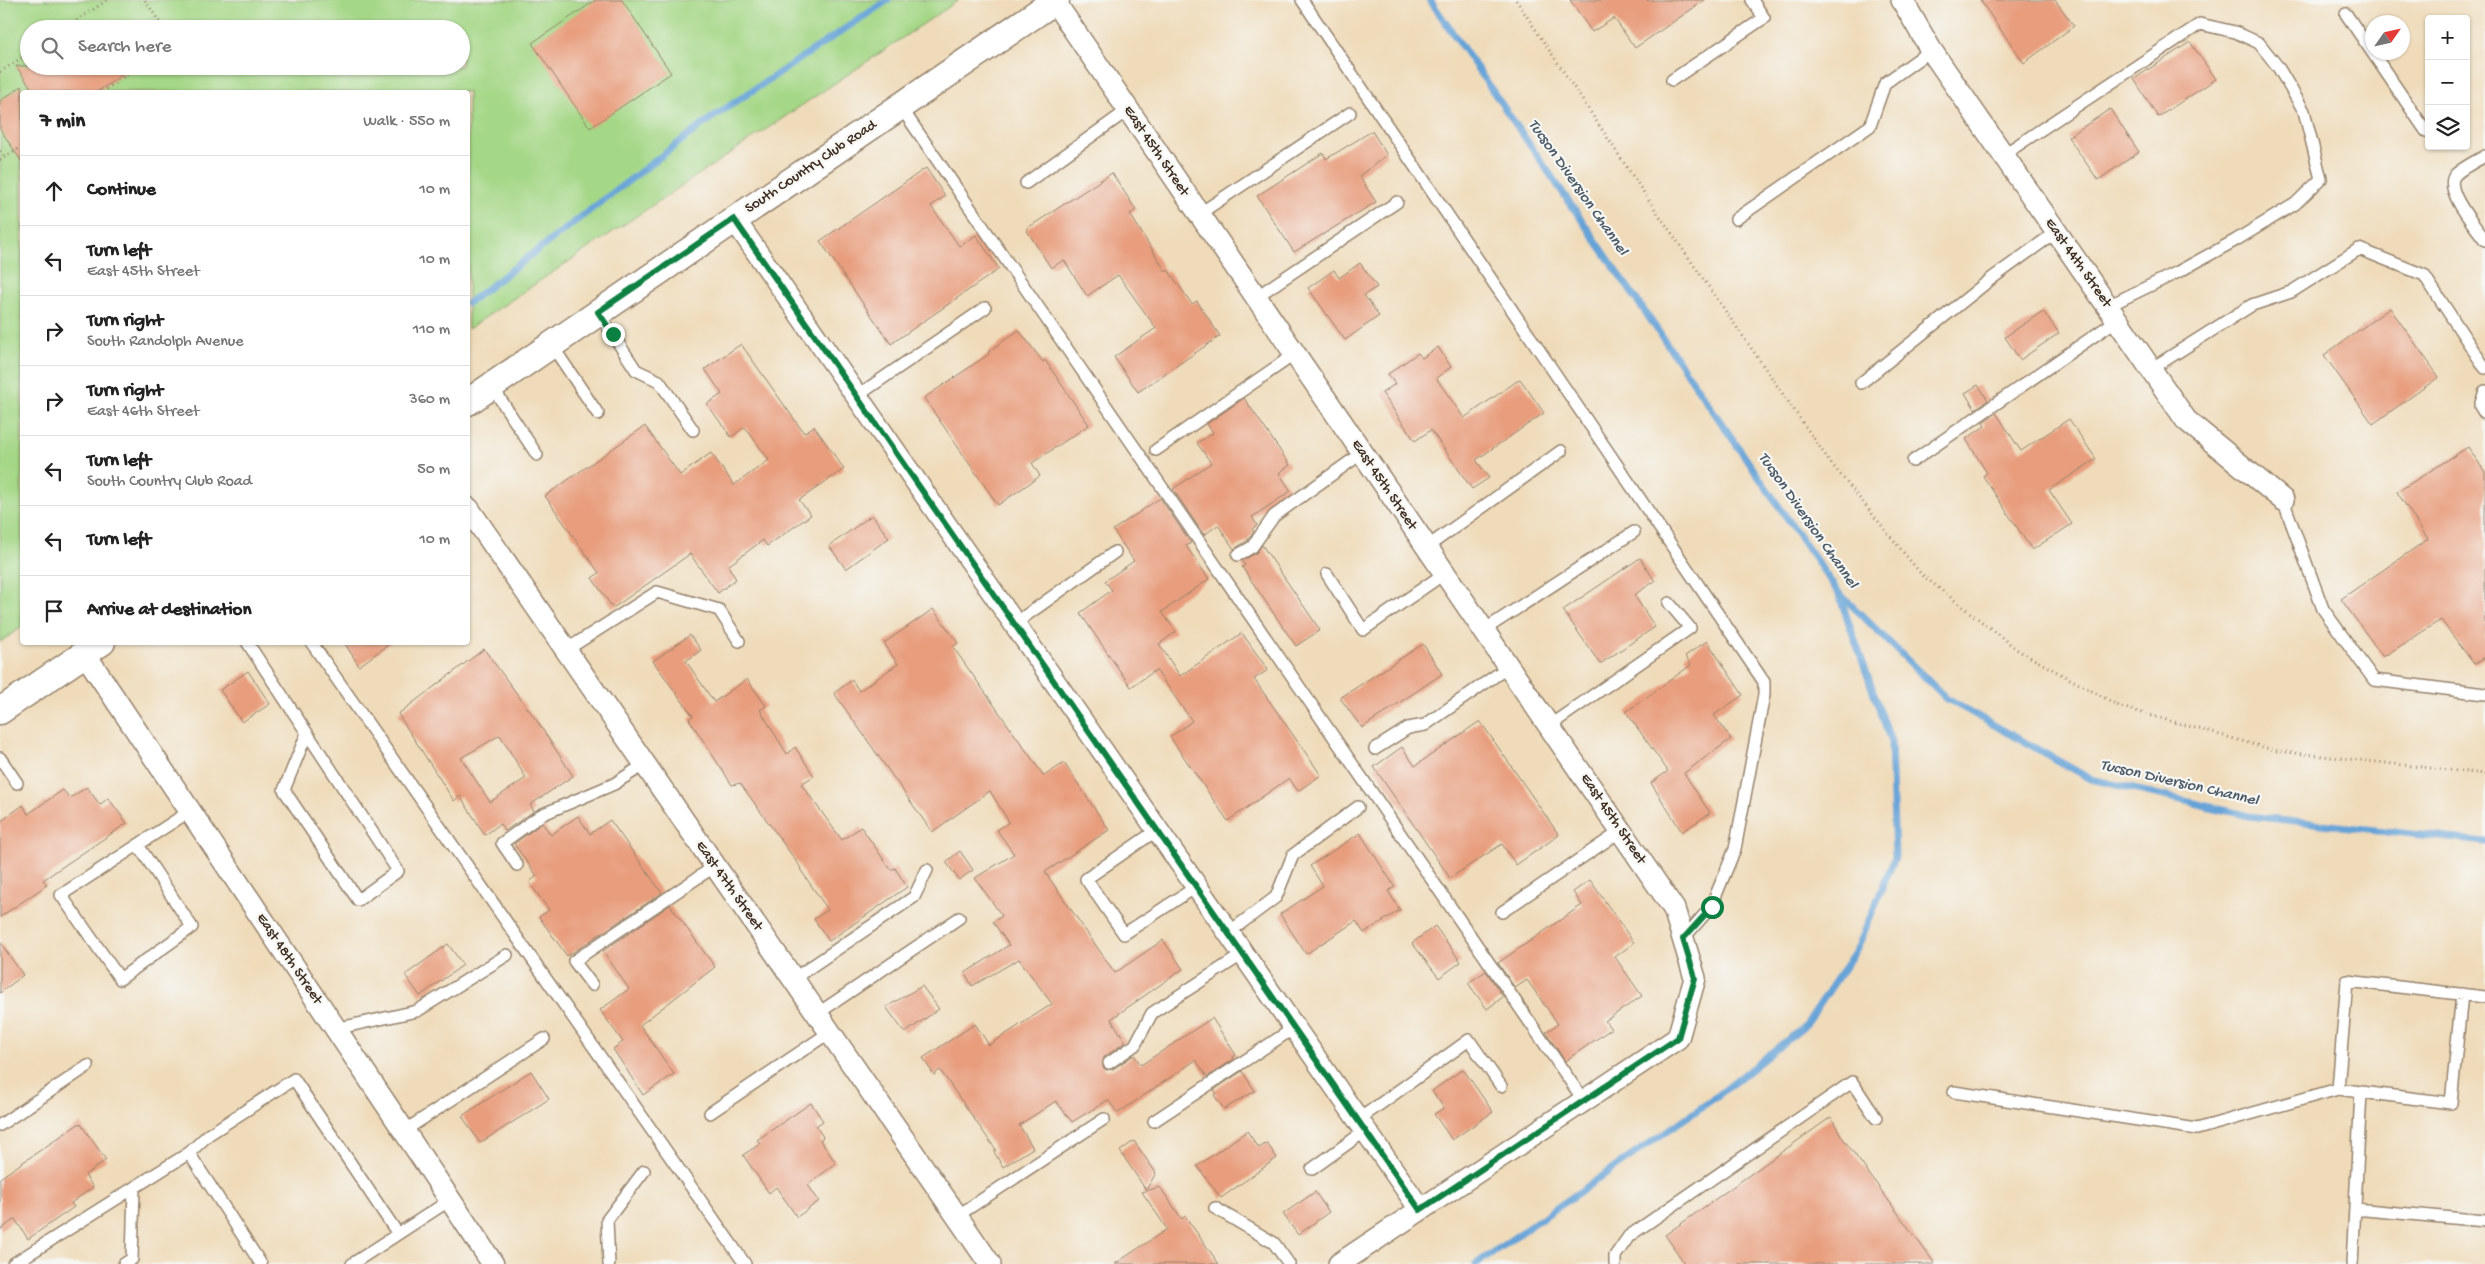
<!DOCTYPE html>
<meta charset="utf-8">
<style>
body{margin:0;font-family:"Gochi Hand",sans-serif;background:#f2f2f2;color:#222}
.controls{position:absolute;right:15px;top:15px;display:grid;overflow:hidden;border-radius:5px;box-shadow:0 1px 4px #0004}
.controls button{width:45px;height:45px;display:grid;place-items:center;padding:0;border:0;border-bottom:1px solid #e0e0e0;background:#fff;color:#222;font:25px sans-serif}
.compass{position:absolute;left:2365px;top:15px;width:45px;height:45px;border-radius:50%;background:#fff;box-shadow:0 1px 4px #0004;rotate:56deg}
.stop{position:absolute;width:15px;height:15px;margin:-11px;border:4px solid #0b8043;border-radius:50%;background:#fff}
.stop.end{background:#0b8043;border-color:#fff;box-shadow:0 1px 5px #0008}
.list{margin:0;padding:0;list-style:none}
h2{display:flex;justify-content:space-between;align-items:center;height:65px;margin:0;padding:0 20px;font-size:21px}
h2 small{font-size:16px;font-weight:400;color:#767676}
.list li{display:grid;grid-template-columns:32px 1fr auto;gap:15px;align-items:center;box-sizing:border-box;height:70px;padding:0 20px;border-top:1px solid #e0e0e0}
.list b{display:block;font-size:19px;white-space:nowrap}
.list p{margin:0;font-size:16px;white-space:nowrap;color:#767676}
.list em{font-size:16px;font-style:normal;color:#767676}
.icon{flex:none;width:28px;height:28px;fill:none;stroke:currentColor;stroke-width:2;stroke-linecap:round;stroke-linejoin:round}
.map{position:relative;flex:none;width:2485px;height:1264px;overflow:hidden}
.search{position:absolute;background:#fff;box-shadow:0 1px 4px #0004;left:20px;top:20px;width:450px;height:55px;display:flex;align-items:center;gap:12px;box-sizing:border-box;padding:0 18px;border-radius:28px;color:#767676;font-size:19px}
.panel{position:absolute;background:#fff;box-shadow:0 1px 4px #0004;left:20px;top:90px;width:450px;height:555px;border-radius:5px}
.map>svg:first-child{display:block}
</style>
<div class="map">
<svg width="2485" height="1264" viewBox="0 0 2485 1264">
<rect width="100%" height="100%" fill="#f6f6f2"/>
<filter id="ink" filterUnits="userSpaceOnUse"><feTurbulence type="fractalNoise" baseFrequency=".02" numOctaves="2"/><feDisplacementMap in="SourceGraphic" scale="10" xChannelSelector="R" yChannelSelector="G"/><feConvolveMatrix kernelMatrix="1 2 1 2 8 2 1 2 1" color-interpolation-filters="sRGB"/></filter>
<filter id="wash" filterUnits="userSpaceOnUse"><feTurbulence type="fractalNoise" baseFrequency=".0096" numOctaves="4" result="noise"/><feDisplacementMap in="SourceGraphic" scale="20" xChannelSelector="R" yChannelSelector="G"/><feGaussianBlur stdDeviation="1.12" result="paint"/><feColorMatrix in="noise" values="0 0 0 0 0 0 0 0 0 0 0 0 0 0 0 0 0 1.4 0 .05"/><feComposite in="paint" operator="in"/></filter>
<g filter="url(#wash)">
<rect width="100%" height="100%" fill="#efdbba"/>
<path fill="#a4d786" stroke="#708052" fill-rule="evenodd" d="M0 0H959L468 329V92H22V627L0 642ZM29 29H461V66H29Z"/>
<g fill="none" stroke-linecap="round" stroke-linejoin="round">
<path stroke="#66a3d7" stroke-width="7" d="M1430 0 1838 592 1947 699 2091 779 2249 816 2485 842
M468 303 710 119 888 0
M1476 1264 1716 1097 1806 1025 1858 947 1895 857 1891 742 1839 595"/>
</g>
<g id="blocks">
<path fill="#e89d7d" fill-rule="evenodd" d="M596 0H622L671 73 590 128 532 43Z
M1570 0H1705L1635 48 1614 18 1592 32Z
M1980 0H2055L2074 26 2024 63Z
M2190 42 2216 79 2158 117 2134 79Z
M16 66H135L97 92H34Z
M22 86V162L0 129V101Z
M2110 109 2139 152 2098 180 2068 137Z
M1372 131 1387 155 1359 176 1376 202 1294 252 1257 196 1323 153 1326 159Z
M926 168 945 196 931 206 959 246 976 235 999 269 891 344 820 241Z
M1112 173 1136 210 1130 214 1166 272 1168 270 1192 304 1197 301 1220 336 1138 392 1114 357 1156 328 1118 275 1087 296 1064 260 1051 268 1026 229Z
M1360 263 1377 287 1364 295 1379 316 1345 340 1308 288 1334 270 1339 278Z
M2390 308 2439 377 2373 424 2324 355Z
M2043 311 2059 333 2020 360 2005 337Z
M1019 330 1043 362 1045 360 1089 425 1032 463 1040 476 998 505 924 398 989 354 988 352Z
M741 344 804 433 814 426 844 469 799 500 811 515 767 546 763 540 728 566 736 579 718 593 690 554 613 608 592 578 599 573 545 496 645 426 680 475 711 453 734 485 769 460 745 427 731 437 707 404 722 394 705 369Z
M1438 347 1451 367 1436 378 1464 418 1520 379 1544 413 1476 460 1489 478 1472 489 1431 430 1415 441 1382 393 1395 384 1388 374 1418 353 1422 358Z
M1978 385 1988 400 1975 409 1965 393Z
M1244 398 1290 465 1279 473 1291 491 1252 517 1257 525 1252 529 1254 532 1247 541 1234 549 1218 525 1204 535 1173 489 1211 463 1197 443 1213 433 1207 424Z
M1996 413 2021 451 2069 419 2096 459 2049 490 2072 524 2032 550 1983 476 1987 473 1966 439 1985 426 1983 422Z
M2468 447 2485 472V657L2474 664 2441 620 2383 657 2341 599 2428 539 2397 492Z
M1160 498 1191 543 1186 546 1209 579 1162 612 1176 632 1159 644 1180 676 1242 633 1268 670 1254 679 1321 775 1298 791 1289 778 1228 821 1170 737 1192 721 1156 670 1131 687 1080 613 1112 590 1105 581 1134 561 1113 530Z
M872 515 889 538 846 569 829 546Z
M1262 545 1320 630 1296 646 1242 567 1245 565 1242 561 1256 553Z
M1640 558 1655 581 1634 595 1655 627 1600 664 1563 610Z
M933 609 958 643 953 647 1044 776 1064 763 1109 830 1045 872 1115 973 1163 940 1183 969 1111 1019 1126 1042 1104 1057 1103 1067 1106 1070 1113 1069 1134 1055 1141 1065 1212 1018 1236 1055 1233 1057 1234 1059 1207 1077 1196 1060 1118 1113 1108 1100 1072 1122 1056 1101 1019 1125 1033 1148 1003 1167 994 1152 996 1150 940 1070 934 1075 923 1058 975 1024 989 1045 1052 1004 1019 959 972 986 965 973 1009 945 993 922 1002 916 975 878 1014 854 997 830 1009 822 990 791 932 832 834 693 852 680 859 691 898 664 884 643Z
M690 635 701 650 686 661 714 702 747 679 766 706 760 710 787 754 795 747 814 776 801 784 842 840 861 827 891 870 895 868 907 887 829 941 814 919 828 910 800 869 801 868 740 783 732 785 689 719 693 716 653 661Z
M1707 641 1743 695 1714 715 1731 739 1684 773 1710 813 1682 832 1651 783 1668 771 1626 712 1691 665 1685 656Z
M344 642H392L359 666Z
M1423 644 1442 674 1362 728 1340 698Z
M484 649 537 721 573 776 530 805 534 811 505 831 500 824 485 835 460 796 454 801 398 714ZM500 735 526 778 490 802 461 758Z
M248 671 270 704 242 722 220 690Z
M1480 721 1559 835 1516 865 1502 844 1450 878 1374 767 1402 747 1415 766Z
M87 787 100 805 108 798 127 823 43 880 47 885 0 917V822L23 805 28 814 63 790 70 798Z
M578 816 590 834 610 820 662 893 567 956 539 917 549 910 529 882 537 876 514 844 542 823 551 835Z
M1360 833 1395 887 1388 891 1400 910 1364 933 1356 921 1306 954 1280 914 1323 886 1310 866Z
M960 851 973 870 959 880 946 862Z
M1590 880 1634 943 1615 957 1642 996 1605 1021 1611 1029 1565 1061 1546 1032 1558 1024 1527 980 1515 988 1498 963 1582 905 1573 892Z
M670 905 715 967 640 1025 674 1074 643 1095 613 1049 623 1042 600 1010 629 989 603 951Z
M1435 926 1461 962 1439 978 1412 943Z
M0 942 23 975 0 993Z
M448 944 463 965 420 996 405 975Z
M1486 971 1503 997 1487 1009 1468 983Z
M922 986 939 1009 905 1033 886 1007Z
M1463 1069 1493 1112 1452 1140 1434 1114 1444 1108 1432 1091Z
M531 1071 549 1099 480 1143 462 1116Z
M1242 1071 1255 1091 1224 1109 1214 1095 1217 1094 1214 1090Z
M811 1103 823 1121 816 1126 823 1137 820 1140 836 1163 808 1185 819 1201 797 1217 776 1187 769 1193 743 1155 760 1144 757 1140Z
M1831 1117 1842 1137 1935 1264H1685L1665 1235Z
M80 1123 106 1160 85 1175 93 1187 71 1203 74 1207 28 1239 15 1219 0 1230V1178Z
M1247 1131 1259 1148 1267 1143 1277 1158 1221 1198 1197 1166Z
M1134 1141 1156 1173 1146 1190 1120 1151Z
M1160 1187 1182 1219 1185 1216 1219 1264H1115L1167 1229 1142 1192Z
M1315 1192 1329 1212 1298 1235 1283 1214Z"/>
</g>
</g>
<g filter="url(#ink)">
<use href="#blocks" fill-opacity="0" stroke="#95826c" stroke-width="1"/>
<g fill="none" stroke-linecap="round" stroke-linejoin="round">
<g stroke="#95826c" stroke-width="14">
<path id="service" d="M1302 0 1764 682V695L1735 849 1711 907 1683 939
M2346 14 2426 131
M1672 80 1764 18 1752 0
M900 106 1584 1101
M2003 155 2200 24 2235 32 2259 43 2278 67 2304 111 2321 179 2295 204 2236 240 2178 272 2108 306
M2485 156C2476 161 2462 168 2455 175 2443 190 2476 227 2485 240
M1026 183 1128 110
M1199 214 1350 113
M1736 219 1870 126 1885 83 1931 50
M1256 297 1397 202
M598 312 636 370 659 381 693 430
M551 344 598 414
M2151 369 2252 305 2291 292 2359 249 2424 275 2485 368
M1861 383 1991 279 2056 232
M491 385 537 455
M2485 391 2480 406 2485 414
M857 396 985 308
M1156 450 1295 354
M1913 461 2117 320
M2283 500 2323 609 2374 680 2485 694
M1427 547 1561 451
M1238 555 1252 547 1274 516 1362 453
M1327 574 1363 630 1445 573
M1014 624 1115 552
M1484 630 1634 532
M247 642C297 719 348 795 398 871L358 900 284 790 307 733
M311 642 745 1264
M566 650 657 592 719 610 739 641
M1549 726 1690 628 1669 603
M1375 749 1408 728 1425 725 1508 667
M0 758 17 783
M1157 830 1086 879 1124 934 1196 887
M138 845 192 927 120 979 61 895 190 811
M517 865 502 843 541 815 614 784 645 764
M1502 912 1621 831
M1228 933 1276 897 1293 855 1358 807
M793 979 914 897 927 870
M592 985 574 961 715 866
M817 1014 959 918
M335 1029 417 1011 507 955
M1109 1063 1135 1045 1152 1013 1243 954
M1954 1092 2197 1129 2338 1089
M2361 1092 2451 1103 2462 994
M710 1113 830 1032
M1358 1120 1469 1040 1501 1086
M1154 1121 1294 1028
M0 1125 88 1066
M404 1131 544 1039
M189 1153 208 1135 294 1079 398 1234
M1312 1169 1365 1131
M1215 1208 1274 1243 1289 1264
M2355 1209 2485 1221
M957 1216 1104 1119
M13 1264 189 1153 261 1264
M124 1264 132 1259 134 1188
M352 1264 450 1200
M609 1264 607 1220 644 1171
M1615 1264V1256L1629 1236 1852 1082 1876 1118
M2352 1264 2361 1092 2338 1089 2347 981 2485 997"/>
</g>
<g stroke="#95826c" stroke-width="24">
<path id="minor" d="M1902 0 1931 50 2186 420 2283 500
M1054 1 1674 909 1695 978 1678 1038 1339 1264
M734 219 1420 1209
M468 508 990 1264
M85 654 493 1264"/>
</g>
<g stroke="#95826c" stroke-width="29">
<path id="tertiary" d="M468 402 1056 0
M0 711 102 642"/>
</g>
<path stroke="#95826c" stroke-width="3" stroke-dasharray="1 4" stroke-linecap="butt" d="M145 0 164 29
M1516 0 1650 202 1830 462 1921 574 2019 651 2121 707 2277 751 2485 774
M64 29 107 0
M0 72 29 53
M102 92 140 66
M0 151 5 158
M0 160 22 147"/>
<use href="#service" stroke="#fff" stroke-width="11"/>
<use href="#minor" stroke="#fff" stroke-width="21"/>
<use href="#tertiary" stroke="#fff" stroke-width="26"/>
</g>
</g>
<g fill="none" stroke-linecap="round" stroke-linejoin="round" filter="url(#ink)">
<path stroke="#0b8043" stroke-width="6" d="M613 334 598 312 734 219 1420 1210 1678 1038 1695 978 1683 939 1712 907"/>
</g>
<g text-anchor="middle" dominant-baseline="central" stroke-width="4.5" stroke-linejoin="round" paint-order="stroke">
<g font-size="15" fill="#3b2a1e" stroke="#f6f6f2">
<text transform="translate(1156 151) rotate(56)">East 45th Street</text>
<text transform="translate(811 167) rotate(-34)">South Country Club Road</text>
<text transform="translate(2078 263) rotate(55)">East 44th Street</text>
<text transform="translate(1384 485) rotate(56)">East 45th Street</text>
<text transform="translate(1613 819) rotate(56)">East 45th Street</text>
<text transform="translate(729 886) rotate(55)">East 47th Street</text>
<text transform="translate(289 959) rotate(56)">East 48th Street</text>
</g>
<g font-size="16" font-style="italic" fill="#4c5a68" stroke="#f6f6f2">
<text transform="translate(1577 188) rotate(55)">Tucson Diversion Channel</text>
<text transform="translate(1807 521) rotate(55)">Tucson Diversion Channel</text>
<text transform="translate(2179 784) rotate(13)">Tucson Diversion Channel</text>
</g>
</g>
</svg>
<div class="controls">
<button>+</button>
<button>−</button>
<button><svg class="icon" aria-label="layers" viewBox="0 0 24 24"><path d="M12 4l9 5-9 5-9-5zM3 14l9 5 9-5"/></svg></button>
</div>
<svg class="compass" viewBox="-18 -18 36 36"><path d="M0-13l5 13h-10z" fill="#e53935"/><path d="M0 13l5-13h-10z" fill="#767676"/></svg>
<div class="stop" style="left:1712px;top:907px"></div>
<div class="stop end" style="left:613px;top:334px"></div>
<div class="search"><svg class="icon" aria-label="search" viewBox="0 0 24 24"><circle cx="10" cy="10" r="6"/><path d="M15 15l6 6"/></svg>Search here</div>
<section class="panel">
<h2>7 min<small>Walk · 550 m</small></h2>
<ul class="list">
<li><svg class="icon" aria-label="ahead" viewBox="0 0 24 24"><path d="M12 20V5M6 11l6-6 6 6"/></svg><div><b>Continue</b></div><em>10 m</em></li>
<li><svg class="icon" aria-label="left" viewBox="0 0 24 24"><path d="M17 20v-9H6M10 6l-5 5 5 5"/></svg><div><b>Turn left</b><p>East 45th Street</p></div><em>10 m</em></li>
<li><svg class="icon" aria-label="right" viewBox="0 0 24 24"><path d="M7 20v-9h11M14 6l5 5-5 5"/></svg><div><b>Turn right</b><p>South Randolph Avenue</p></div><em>110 m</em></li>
<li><svg class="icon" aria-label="right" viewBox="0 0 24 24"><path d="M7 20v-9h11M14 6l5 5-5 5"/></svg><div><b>Turn right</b><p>East 46th Street</p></div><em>360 m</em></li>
<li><svg class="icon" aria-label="left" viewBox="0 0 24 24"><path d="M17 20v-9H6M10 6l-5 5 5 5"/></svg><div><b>Turn left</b><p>South Country Club Road</p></div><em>50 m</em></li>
<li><svg class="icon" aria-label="left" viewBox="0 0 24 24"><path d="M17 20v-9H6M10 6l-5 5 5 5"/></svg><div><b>Turn left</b></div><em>10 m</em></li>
<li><svg class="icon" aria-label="arrive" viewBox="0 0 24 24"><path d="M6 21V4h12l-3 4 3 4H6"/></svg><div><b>Arrive at destination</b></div></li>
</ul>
</section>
</div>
